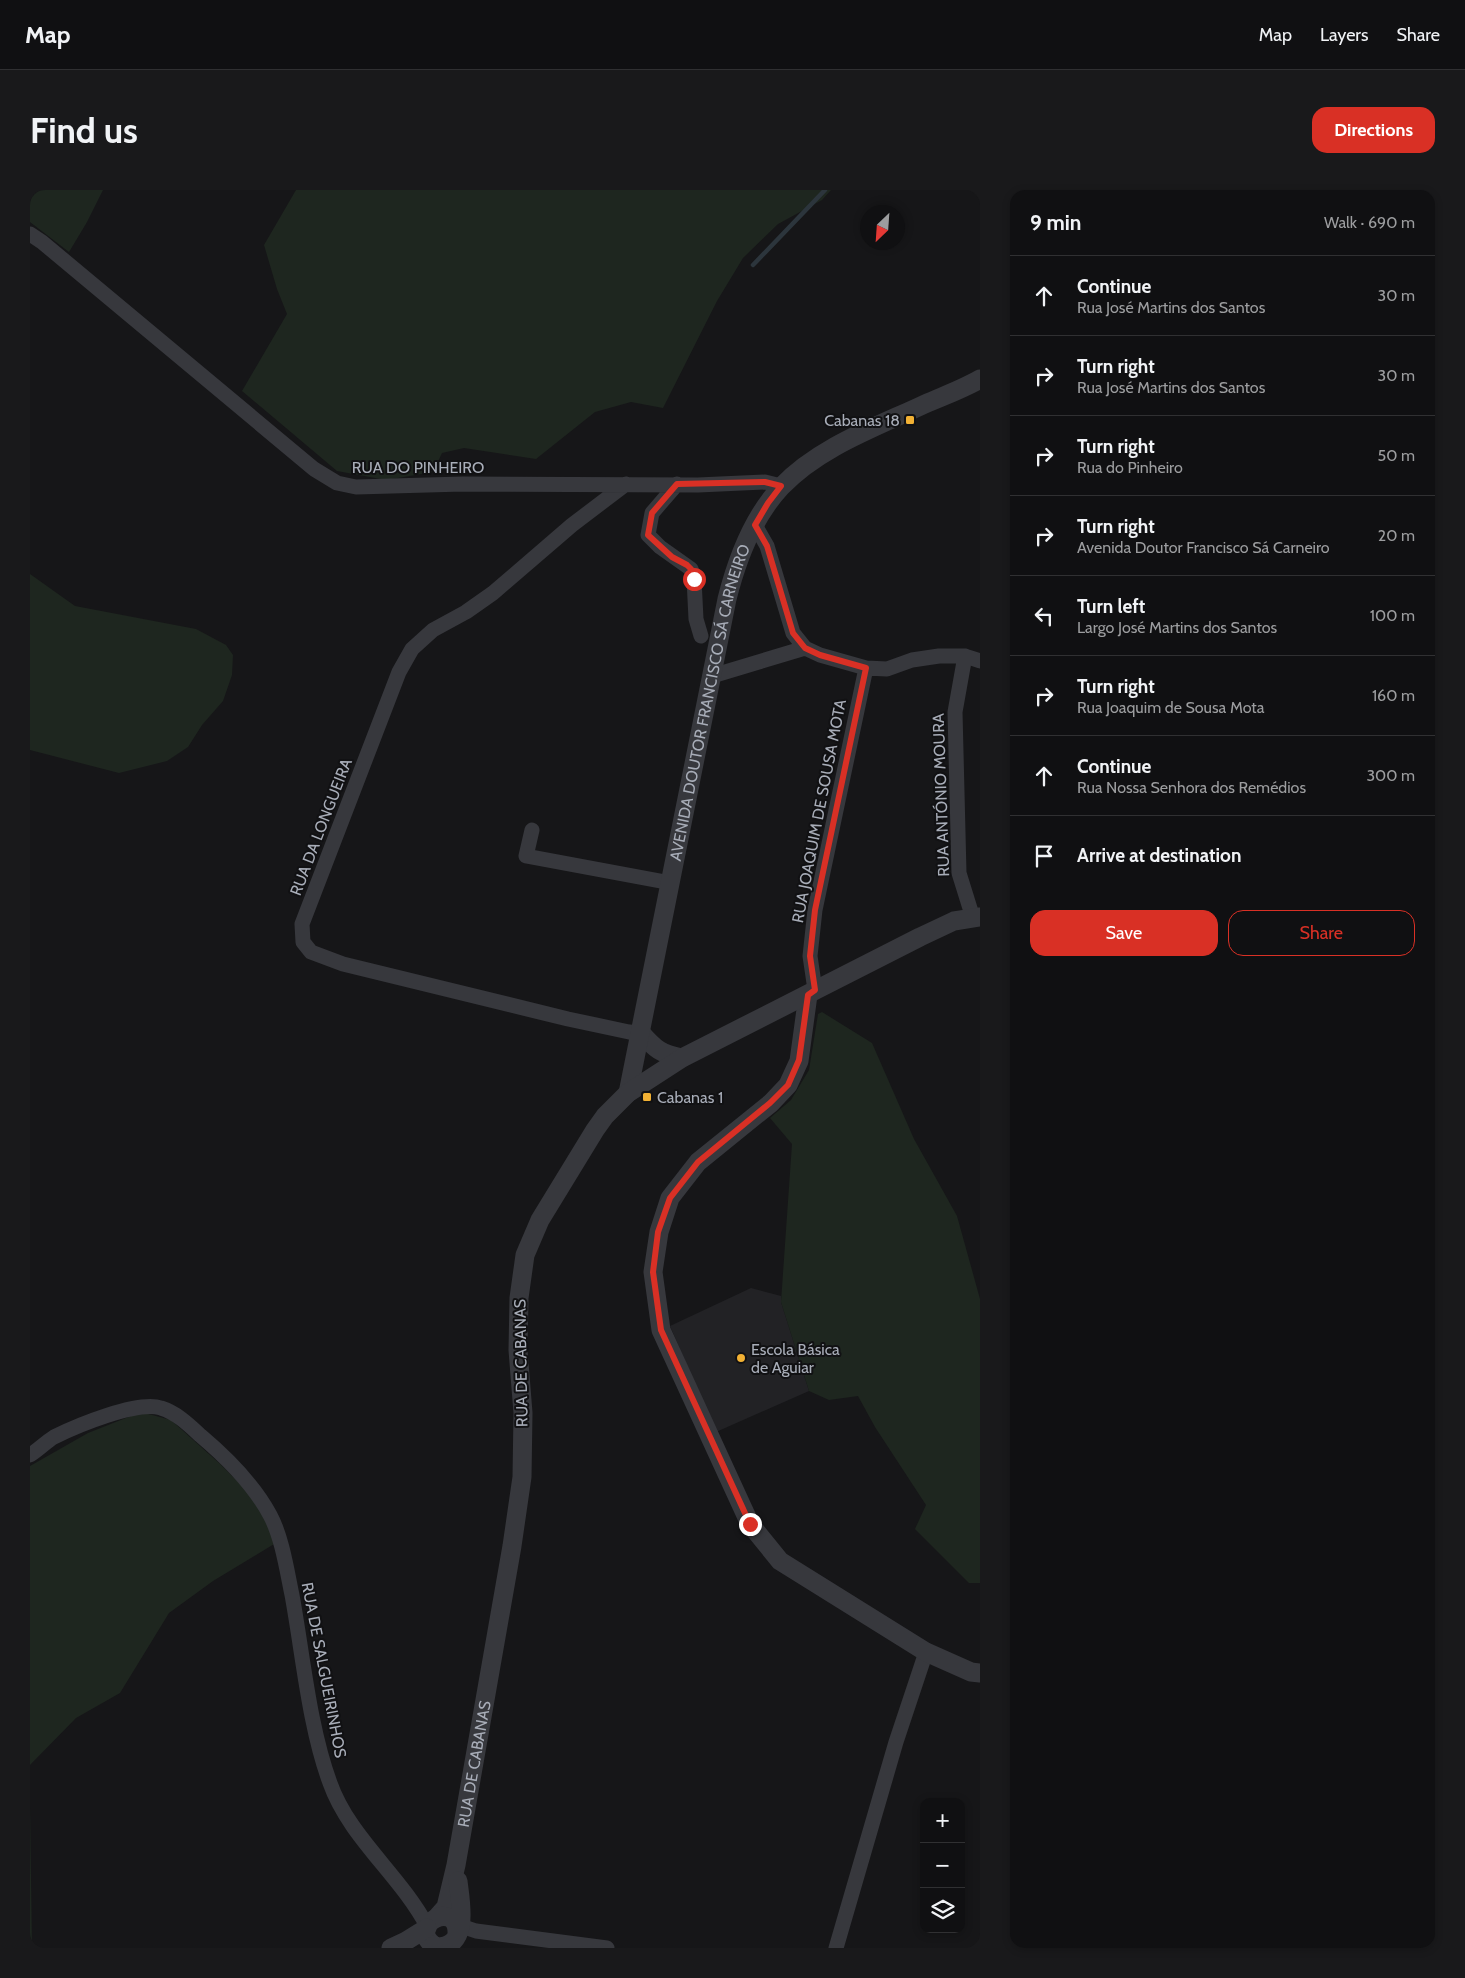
<!DOCTYPE html>
<meta charset="utf-8">
<style>
body{margin:0;font-family:Cabin,sans-serif;background:#19191b;color:#f1f3f6}
.controls{position:absolute;right:15px;bottom:15px;display:grid;overflow:hidden;border-radius:10px;box-shadow:0 2px 8px #0003}
.controls button{width:45px;height:45px;display:grid;place-items:center;padding:0;border:0;border-bottom:1px solid #303032;background:#101012;color:#f1f3f6;font:25px sans-serif}
.compass{position:absolute;left:830px;top:15px;width:45px;height:45px;border-radius:50%;background:#101012;box-shadow:0 2px 8px #0003;rotate:205deg}
.stop{position:absolute;width:15px;height:15px;margin:-11px;border:4px solid #d93025;border-radius:50%;background:#fff}
.stop.end{background:#d93025;border-color:#fff;box-shadow:0 1px 5px #0008}
.list{margin:0;padding:0;list-style:none}
h2{display:flex;justify-content:space-between;align-items:center;height:65px;margin:0;padding:0 20px;font-size:21px}
h2 small{font-size:16px;font-weight:400;color:#9c9d9f}
.list li{display:grid;grid-template-columns:32px 1fr auto;gap:15px;align-items:center;box-sizing:border-box;height:80px;padding:0 20px;border-top:1px solid #303032}
.list b{display:block;font-size:19px;white-space:nowrap}
.list p{margin:0;font-size:16px;white-space:nowrap;color:#9c9d9f}
.list em{font-size:16px;font-style:normal;color:#9c9d9f}
.actions{display:flex;gap:10px;padding:15px 20px}
.actions a{flex:1;padding:11px 0;border:1px solid #d93025;border-radius:15px;text-align:center;font-size:18px;color:#d93025}
.actions .main{background:#d93025;color:#fff}
.icon{flex:none;width:28px;height:28px;fill:none;stroke:currentColor;stroke-width:2;stroke-linecap:round;stroke-linejoin:round}
.map{position:relative;flex:none;width:950px;height:1758px;overflow:hidden;border-radius:15px}
header{display:flex;align-items:center;gap:30px;box-sizing:border-box;height:70px;padding:0 25px;background:#101012;border-bottom:1px solid #303032}
header strong{font-size:24px}
nav{display:flex;gap:28px;margin-inline-start:auto;font-size:18px}
.intro{display:flex;align-items:center;justify-content:space-between;box-sizing:border-box;height:120px;padding:0 30px}
h1{margin:0;font-size:35px}
.button{padding:12px 22px;border-radius:15px;background:#d93025;color:#fff;font-size:18px;font-weight:700}
main{display:flex;gap:30px;padding:0 30px}
aside{flex:1;background:#101012;border-radius:15px;box-shadow:0 2px 8px #0003}
.map>svg:first-child{display:block}
</style>
<header>
<strong>Map</strong>
<nav><a>Map</a><a>Layers</a><a>Share</a></nav>
</header>
<div class="intro"><h1>Find us</h1><a class="button">Directions</a></div>
<main>
<div class="map">
<svg width="950" height="1758" viewBox="0 0 950 1758">
<rect width="100%" height="100%" fill="#161618"/>
<path fill="#222225" d="M721 1098 751 1106V1112L779 1201 686 1242 640 1136Z"/>
<path fill="#1e261f" d="M0 0H73L57 32 39 62 0 32Z
M266 0H801L792 10 748 34 713 68 687 111 633 218 601 212 565 222 506 269 434 258 412 263 403 282 356 290 307 281 212 201 257 124 247 99 234 55Z
M0 384 45 416 166 439 196 455 203 465 202 485 193 511 172 535 158 557 137 571 89 583 0 560Z
M792 822 842 853 884 949 927 1026 950 1109V1393H939L885 1339 896 1315 845 1237 828 1206 799 1210 779 1201 751 1112 762 954 740 928 761 910 779 880 788 824Z
M111 1222 141 1230 189 1273 245 1329 249 1351 183 1391 139 1423 90 1503 46 1528 0 1575V1276L58 1243Z
M0 1614 2 1758H0Z"/>
<g fill="none" stroke-linecap="round" stroke-linejoin="round">
<path stroke="#2c353c" stroke-width="4.5" d="M723 75 795 0"/>
<path stroke="#37383d" stroke-width="15" d="M0 44 12 52 284 279 307 293 326 297 433 294 668 295 735 292 751 296
M596 294 542 335 463 403 436 422 403 440 382 459 369 482 272 734 273 752 281 762 313 774 538 829 599 842 611 843
M647 294 622 323 618 345 630 357 661 379 664 389 666 429 671 446
M725 335 737 356 763 443 775 458 790 465 836 478 857 479 882 470 909 466H935L950 471
M935 466 925 522 929 683 943 728
M682 486 775 458
M502 640 496 666 641 693
M785 800 780 766 785 720 836 478
M0 1265C8 1260 16 1252 24 1247 46 1236 108 1210 131 1218 147 1223 159 1235 171 1246 197 1268 224 1295 240 1325 252 1347 257 1381 262 1405 273 1465 279 1536 300 1593 319 1647 370 1685 397 1736
M423 1730 431 1736 446 1741 577 1758
M806 1758 866 1552 896 1462"/>
<g stroke="#37383d" stroke-width="19">
<path d="M778 805 769 871 758 895 741 913 668 972 640 1008 629 1042 623 1082 631 1140 720 1334 750 1371 896 1462 941 1482 950 1483"/>
<path d="M611 843C625 859 631 864 652 868"/>
<path id="s1" d="M598 903 697 409C707 369 723 327 751 297 789 257 846 237 895 214 913 206 933 199 950 189"/>
<path id="s2" d="M408 1726 416 1717 426 1675 482 1356 492 1287 493 1223 488 1160 489 1108 495 1065 510 1030 565 940 575 926 598 903 652 868 890 747 924 731 950 727"/>
<path d="M427 1745C429 1707 373 1736 406 1757 441 1758 430 1710 428 1691"/>
<path d="M361 1758 376 1751 397 1738"/>
</g>
</g>
<g fill="none" stroke-linecap="round" stroke-linejoin="round">
<path stroke="#d93025" stroke-width="6" d="M664 389 661 379 657 375 642 367 618 345 622 323 647 294 735 292 751 296 738 313 725 335 737 356 763 443 775 458 790 465 836 478 785 720 780 766 785 800 778 805 769 870 758 895 740 913 668 972 640 1008 628 1042 623 1082 631 1140 720 1334"/>
</g>
<g fill="#f2b134" stroke="#111113" stroke-width="2">
<rect x="875" y="225" width="10" height="10" rx="2.5"/>
<rect x="612" y="902" width="10" height="10" rx="2.5"/>
<circle cx="711" cy="1168" r="5"/>
</g>
<g text-anchor="middle" dominant-baseline="central" stroke-width="4" stroke-linejoin="round" paint-order="stroke">
<g font-size="16" fill="#a8adb8" stroke="#111113" text-anchor="start">
<text x="870" y="230" text-anchor="end">Cabanas 18</text>
<text x="627" y="907">Cabanas 1</text>
<text x="721" y="1159">Escola Básica<tspan x="721" dy="18">de Aguiar</tspan></text>
</g>
<g font-size="16" fill="#a8adb8" stroke="#111113">
<text x="388" y="277">RUA DO PINHEIRO</text>
<text stroke="none"><textPath href="#s1" startOffset="399">AVENIDA DOUTOR FRANCISCO SÁ CARNEIRO</textPath></text>
<text transform="translate(911 605) rotate(-92)">RUA ANTÓNIO MOURA</text>
<text transform="translate(789 621) rotate(-79)">RUA JOAQUIM DE SOUSA MOTA</text>
<text transform="translate(291 637) rotate(-69)">RUA DA LONGUEIRA</text>
<text transform="translate(491 1173) rotate(-91)">RUA DE CABANAS</text>
<text transform="translate(294 1480) rotate(79)">RUA DE SALGUEIRINHOS</text>
<text stroke="none"><textPath href="#s2" startOffset="158">RUA DE CABANAS</textPath></text>
</g>
</g>
</svg>
<div class="controls">
<button>+</button>
<button>−</button>
<button><svg class="icon" aria-label="layers" viewBox="0 0 24 24"><path d="M12 4l9 5-9 5-9-5zM3 14l9 5 9-5"/></svg></button>
</div>
<svg class="compass" viewBox="-18 -18 36 36"><path d="M0-13l5 13h-10z" fill="#e53935"/><path d="M0 13l5-13h-10z" fill="#9c9d9f"/></svg>
<div class="stop" style="left:664px;top:389px"></div>
<div class="stop end" style="left:720px;top:1334px"></div>
</div>
<aside>
<h2>9 min<small>Walk · 690 m</small></h2>
<ul class="list">
<li><svg class="icon" aria-label="ahead" viewBox="0 0 24 24"><path d="M12 20V5M6 11l6-6 6 6"/></svg><div><b>Continue</b><p>Rua José Martins dos Santos</p></div><em>30 m</em></li>
<li><svg class="icon" aria-label="right" viewBox="0 0 24 24"><path d="M7 20v-9h11M14 6l5 5-5 5"/></svg><div><b>Turn right</b><p>Rua José Martins dos Santos</p></div><em>30 m</em></li>
<li><svg class="icon" aria-label="right" viewBox="0 0 24 24"><path d="M7 20v-9h11M14 6l5 5-5 5"/></svg><div><b>Turn right</b><p>Rua do Pinheiro</p></div><em>50 m</em></li>
<li><svg class="icon" aria-label="right" viewBox="0 0 24 24"><path d="M7 20v-9h11M14 6l5 5-5 5"/></svg><div><b>Turn right</b><p>Avenida Doutor Francisco Sá Carneiro</p></div><em>20 m</em></li>
<li><svg class="icon" aria-label="left" viewBox="0 0 24 24"><path d="M17 20v-9H6M10 6l-5 5 5 5"/></svg><div><b>Turn left</b><p>Largo José Martins dos Santos</p></div><em>100 m</em></li>
<li><svg class="icon" aria-label="right" viewBox="0 0 24 24"><path d="M7 20v-9h11M14 6l5 5-5 5"/></svg><div><b>Turn right</b><p>Rua Joaquim de Sousa Mota</p></div><em>160 m</em></li>
<li><svg class="icon" aria-label="ahead" viewBox="0 0 24 24"><path d="M12 20V5M6 11l6-6 6 6"/></svg><div><b>Continue</b><p>Rua Nossa Senhora dos Remédios</p></div><em>300 m</em></li>
<li><svg class="icon" aria-label="arrive" viewBox="0 0 24 24"><path d="M6 21V4h12l-3 4 3 4H6"/></svg><div><b>Arrive at destination</b></div></li>
</ul>
<div class="actions"><a class="main">Save</a><a>Share</a></div>
</aside>
</main>
